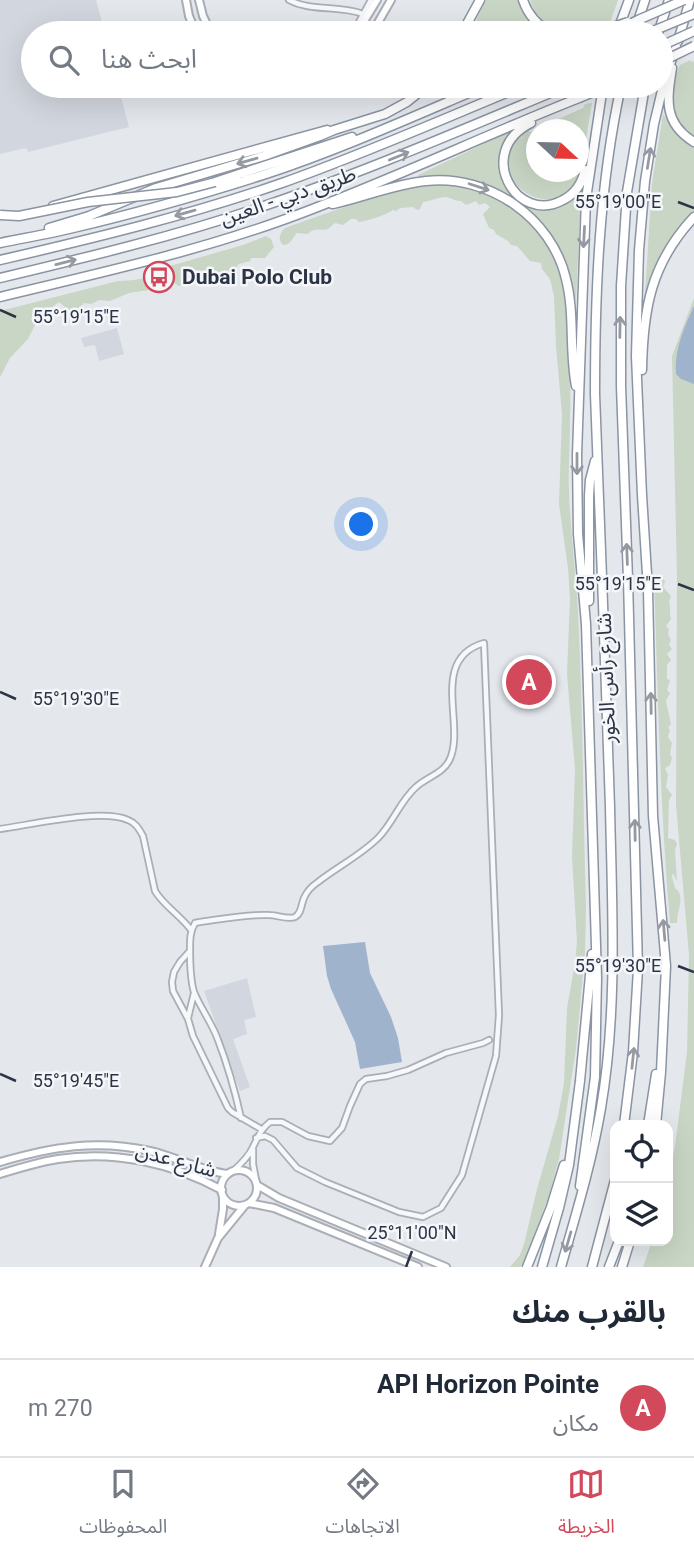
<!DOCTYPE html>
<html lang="ar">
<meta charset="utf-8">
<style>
body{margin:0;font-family:Roboto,"Noto Sans Arabic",sans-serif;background:#f6f6f7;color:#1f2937;direction:rtl}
.controls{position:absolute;right:21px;bottom:21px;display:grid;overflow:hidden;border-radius:14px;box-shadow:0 7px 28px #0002}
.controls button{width:63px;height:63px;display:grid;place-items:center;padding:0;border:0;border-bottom:2px solid #e0e1e3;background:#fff;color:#1f2937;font:35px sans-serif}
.compass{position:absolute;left:526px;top:119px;width:63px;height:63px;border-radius:50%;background:#fff;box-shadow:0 7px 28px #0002;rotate:112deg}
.you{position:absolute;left:362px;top:525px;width:24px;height:24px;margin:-18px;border:5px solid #fff;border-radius:50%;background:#1a73e8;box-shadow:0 0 0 10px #1a73e833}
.badge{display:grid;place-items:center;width:46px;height:46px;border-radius:50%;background:#d1495b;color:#fff;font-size:23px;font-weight:700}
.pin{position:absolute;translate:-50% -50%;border:4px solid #fff;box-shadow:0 2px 7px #0006}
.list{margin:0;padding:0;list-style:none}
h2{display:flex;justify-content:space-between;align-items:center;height:91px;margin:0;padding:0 28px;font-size:30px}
h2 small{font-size:23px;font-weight:400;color:#747a83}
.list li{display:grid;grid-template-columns:46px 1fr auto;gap:21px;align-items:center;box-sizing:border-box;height:98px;padding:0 28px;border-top:2px solid #e0e1e3}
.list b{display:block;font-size:26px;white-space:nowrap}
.list p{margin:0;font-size:23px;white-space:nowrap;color:#747a83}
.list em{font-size:23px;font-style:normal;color:#747a83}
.icon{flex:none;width:38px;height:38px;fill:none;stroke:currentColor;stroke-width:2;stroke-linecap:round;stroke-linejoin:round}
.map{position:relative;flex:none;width:694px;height:1267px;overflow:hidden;direction:ltr}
.search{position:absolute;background:#fff;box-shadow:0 7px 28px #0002;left:21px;right:21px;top:21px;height:77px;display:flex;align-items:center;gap:18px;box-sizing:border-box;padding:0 24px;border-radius:38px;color:#747a83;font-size:26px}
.sheet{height:189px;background:#fff}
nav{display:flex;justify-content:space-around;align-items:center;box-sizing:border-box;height:98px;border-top:2px solid #e0e1e3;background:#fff;font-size:19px;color:#747a83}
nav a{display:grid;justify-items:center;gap:4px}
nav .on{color:#d1495b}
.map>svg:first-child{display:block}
</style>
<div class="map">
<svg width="694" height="1267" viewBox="0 0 694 1267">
<rect width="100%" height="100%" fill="#e4e7ec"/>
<path fill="#d2d6de" d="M0 0H96L105 33H33V86H118L129 127 28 152 26 148 0 154Z
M117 328 124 354 99 361 95 345 84 347 81 338Z
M247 978 256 1017 244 1020 247 1034 233 1039 250 1087 240 1091 204 991Z"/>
<path fill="#c9d6c5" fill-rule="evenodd" d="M486 0H518C523 14 529 24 541 33H470Z
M530 0H618L610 23 604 26 601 24C572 34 542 34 530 0Z
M690 60 692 62 694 61V136C668 117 669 92 680 65Z
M592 103 581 170C562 238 466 173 527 130L530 132 583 108 585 104ZM536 130H578V172H536Z
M663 114 677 135 694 146V215L658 266 647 293H645L652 183Z
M509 132C507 136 503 142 501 147 495 165 501 183 514 197L513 198C478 183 458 176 419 178L418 175Z
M430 184C486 186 528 208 555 259 566 279 566 303 568 326 570 358 571 389 570 421 570 444 568 467 569 490 570 530 576 571 578 611 583 710 583 809 586 908L585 952 576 1049 559 1159 549 1195 525 1260 520 1267H510L520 1255 524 1244 537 1189 558 1116 564 1083 567 1008 575 963 577 942 572 856 575 769 567 674 570 599 568 568 559 504 562 414 556 346 554 296 550 279 542 269 541 263 530 261 517 246 511 245 508 241 496 234 494 230 489 228 483 214 490 207 485 203 479 205 476 201 466 205 461 201C454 201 450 197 445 197 437 198 430 201 423 202L420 209 417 210 413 207 400 208 396 211 393 210C383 216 370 220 359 222L356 219H351L343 225 335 223 328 229C321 231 314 227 308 234L297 233C292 238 292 244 283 245 277 239 280 233 285 228 333 211 380 193 430 184Z
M580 193 581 194 576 301C573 292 572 283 569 274 560 246 545 225 523 206L524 204C548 214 560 207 580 193Z
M266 236 271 239 274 247 265 258H251L250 261 239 264 232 272H225L210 280H197L179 286 174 283 162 288 129 293 110 301 99 300 91 304 84 303 78 309 70 311 59 302 39 317 28 339 10 358 0 377V311L118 281C135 281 157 277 170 266L243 245Z
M694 298V1267H643L652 1241H668V1177L675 1146 687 1052 689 955 676 805 677 577 672 356Z
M654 579H663L665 581 663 587 671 596 669 602C671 608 669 613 671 619L666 626 669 629 668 634 671 640 669 645 672 649 667 654 671 660 667 665V679L670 680 667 690 670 693 666 701 671 724 668 728 670 730 668 737 672 743 670 754 672 758 670 765 665 768 668 775 666 787 672 795 669 800 668 838 675 840 677 844 675 850 677 881 673 873 672 877 675 888C686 896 677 910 677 923H670C660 808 658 694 654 579Z"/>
<path fill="#9fb4cc" d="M694 306V384L681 379 676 374C674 350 684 327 694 306Z
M365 942 370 973 391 1017 398 1038 402 1062 360 1069 355 1042 331 989 327 976 323 946Z"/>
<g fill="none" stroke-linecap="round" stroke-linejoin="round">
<g stroke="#a9aeb7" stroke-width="8">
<path id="street" d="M289 0C312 12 339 5 363 14
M353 33 371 0
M0 829C30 825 102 808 128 820 136 823 139 829 143 836L155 891C164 906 181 916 191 930
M189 952 180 962 174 972 172 982 173 991 188 1019 193 1036 228 1108 232 1112 261 1129
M188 1018 194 993
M241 1118C235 1091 228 1066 218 1040 212 1023 201 1009 194 992 190 979 190 963 190 949 190 940 190 931 195 923L200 922C223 919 247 914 269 915 277 915 288 920 295 917 302 913 301 904 304 898 307 891 312 886 318 882 337 867 361 855 378 838 393 823 400 801 416 787 427 777 442 774 449 761 467 727 428 659 484 643L499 1015 496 1056 462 1175 441 1208 423 1217 399 1212 325 1182 297 1168 273 1140 265 1136 256 1138
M253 1149V1164L256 1180
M233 1171C241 1164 249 1156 253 1147 258 1137 260 1130 270 1122H282L308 1136 330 1141 342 1128 350 1106 360 1084 366 1079 387 1076 408 1070 446 1053 483 1043 489 1040"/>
</g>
<g stroke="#a9aeb7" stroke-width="10">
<path id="secondary" d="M186 0 189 16 196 33
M199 0 203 16 211 33
M357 33 377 0
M372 33 391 0
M0 1162C52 1147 96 1139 150 1151 176 1157 201 1171 228 1174
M221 1188a18 18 0 1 1 36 0a18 18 0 1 1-36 0Z
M0 1174C19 1168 38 1162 58 1159 115 1150 172 1163 222 1190
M257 1185 279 1198 446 1267
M249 1203 274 1208 418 1267
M219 1234 223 1209V1196
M205 1267 218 1238 245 1205"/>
</g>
<g stroke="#8b94a3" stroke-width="11">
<path id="highway" d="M523 0C528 15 537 25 551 33
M619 27 629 0
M462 33 480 0
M634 33 645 0
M658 33 669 0
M678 41 690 0
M672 68C667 99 663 123 694 142
M531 123C474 151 516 226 563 200 575 194 582 183 585 170
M215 182 352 137
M333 204C364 197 395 184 426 181 489 174 552 218 566 279 575 314 569 351 576 386
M53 206 327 130
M49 228 89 216 156 188 264 156 320 136 334 130 385 114 407 102 427 86
M0 243C24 238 49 234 73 228 137 213 200 195 263 175 339 150 412 117 485 86
M0 260C95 238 190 215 282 183 364 154 443 119 523 86
M0 278C88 257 175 236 261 207 365 172 466 128 567 86
M0 297C95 274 191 253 283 220 383 184 480 137 579 98
M642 370C643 309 651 263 694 217
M589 601V496L590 480 595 461
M624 1125 633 1052 638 969 628 579 621 386V286L627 192 645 86
M648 1125 656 1074
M656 1125 661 1072 666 966 653 816 648 590 642 495 636 356 639 250 645 181 654 124 664 82 676 47
M580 1186 595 1077 597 978 586 624 578 534 577 455 586 199 603 86
M527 1267 551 1207 564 1165
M542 1267 559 1208 569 1165 580 1081 592 954
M561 1267C576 1214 592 1162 601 1108 618 1008 612 907 610 807 606 669 600 532 595 394 595 291 599 187 621 86
M592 1267 615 1180
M609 1267 619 1241
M622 1267 630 1241"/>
</g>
<use href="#street" stroke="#f7f8fa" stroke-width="4.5"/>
<use href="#secondary" stroke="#fff" stroke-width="6"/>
<use href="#highway" stroke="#fff" stroke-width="8"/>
<g stroke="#8b94a3" stroke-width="11" stroke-linecap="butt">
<path id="highway-bridge" d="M596 33 628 22
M613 33 638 20 684 0
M648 33 694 14
M661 46 694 31
M661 62 694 46
M579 98 608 86
M0 215 19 216 88 202 177 192 215 182"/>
</g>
<use href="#highway-bridge" stroke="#fff" stroke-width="8"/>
</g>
<defs><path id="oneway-shaft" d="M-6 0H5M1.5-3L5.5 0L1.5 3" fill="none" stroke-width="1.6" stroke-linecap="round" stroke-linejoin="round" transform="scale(1.75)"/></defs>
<g stroke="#959aa2">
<use href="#oneway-shaft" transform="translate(399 156) rotate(-22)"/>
<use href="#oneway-shaft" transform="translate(649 158) rotate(-81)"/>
<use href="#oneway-shaft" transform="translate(247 161) rotate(164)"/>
<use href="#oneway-shaft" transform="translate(479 187) rotate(18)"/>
<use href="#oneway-shaft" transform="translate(185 213) rotate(164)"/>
<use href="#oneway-shaft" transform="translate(584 237) rotate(93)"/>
<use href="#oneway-shaft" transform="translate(66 262) rotate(-14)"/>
<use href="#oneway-shaft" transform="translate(620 327) rotate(-89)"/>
<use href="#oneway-shaft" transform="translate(577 464) rotate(90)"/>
<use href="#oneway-shaft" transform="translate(627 554) rotate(-92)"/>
<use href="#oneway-shaft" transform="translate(651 703) rotate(-91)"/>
<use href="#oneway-shaft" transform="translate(635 830) rotate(-91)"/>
<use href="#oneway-shaft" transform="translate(664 930) rotate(-95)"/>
<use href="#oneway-shaft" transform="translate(633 1058) rotate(-84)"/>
<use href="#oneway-shaft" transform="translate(568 1242) rotate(106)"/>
</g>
<path fill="none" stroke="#2b3445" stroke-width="2.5" d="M678 202 694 208M0 310 16 317M678 584 694 590M0 692 16 699M678 966 694 972M0 1074 16 1081M406 1267 412 1251"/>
<defs>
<g id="bus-ring" transform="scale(1.575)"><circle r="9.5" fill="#f4f6f9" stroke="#d1495b" stroke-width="1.5"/><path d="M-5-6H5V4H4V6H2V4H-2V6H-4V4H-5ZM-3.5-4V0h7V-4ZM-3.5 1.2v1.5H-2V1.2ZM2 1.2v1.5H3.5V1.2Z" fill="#d1495b"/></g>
</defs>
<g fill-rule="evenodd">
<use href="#bus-ring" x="159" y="277"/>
</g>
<g text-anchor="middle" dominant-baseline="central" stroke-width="5" stroke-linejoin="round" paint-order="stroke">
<g font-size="21" fill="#2b3445" stroke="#f4f6f9">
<text transform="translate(288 196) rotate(-19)">طريق دبي - العين</text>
<text transform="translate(606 678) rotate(-92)">شارع رأس الخور</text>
<text transform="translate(176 1160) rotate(15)">شارع عدن</text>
</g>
<g font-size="21" font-weight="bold" fill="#2b3445" stroke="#f4f6f9" text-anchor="start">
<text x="182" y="277">Dubai Polo Club</text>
</g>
</g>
<g font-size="18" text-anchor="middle" fill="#2b3445" stroke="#f4f6f9" stroke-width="5" stroke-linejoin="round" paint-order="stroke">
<text x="618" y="208">55°19'00"E</text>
<text x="76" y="323">55°19'15"E</text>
<text x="618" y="590">55°19'15"E</text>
<text x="76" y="705">55°19'30"E</text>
<text x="618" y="972">55°19'30"E</text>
<text x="76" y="1087">55°19'45"E</text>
<text x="412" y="1239">25°11'00"N</text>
</g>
</svg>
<div class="controls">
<button><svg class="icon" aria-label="locate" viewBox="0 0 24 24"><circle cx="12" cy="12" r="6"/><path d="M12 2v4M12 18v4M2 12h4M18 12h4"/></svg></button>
<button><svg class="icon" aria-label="layers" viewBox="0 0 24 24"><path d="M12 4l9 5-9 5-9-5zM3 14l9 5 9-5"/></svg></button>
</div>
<svg class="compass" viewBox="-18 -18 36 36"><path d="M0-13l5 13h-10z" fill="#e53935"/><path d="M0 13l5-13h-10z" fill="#747a83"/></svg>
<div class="you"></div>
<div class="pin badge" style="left:529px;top:682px">A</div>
<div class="search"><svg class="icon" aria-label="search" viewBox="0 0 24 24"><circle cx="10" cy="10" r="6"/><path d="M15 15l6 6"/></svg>ابحث هنا</div>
</div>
<section class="sheet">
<h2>بالقرب منك<small></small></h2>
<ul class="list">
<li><span class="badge">A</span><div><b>API Horizon Pointe</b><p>مكان</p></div><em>270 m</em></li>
</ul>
</section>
<nav>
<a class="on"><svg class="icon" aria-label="map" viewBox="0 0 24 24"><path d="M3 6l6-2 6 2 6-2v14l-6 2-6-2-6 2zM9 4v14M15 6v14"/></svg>الخريطة</a>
<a><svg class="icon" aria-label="directions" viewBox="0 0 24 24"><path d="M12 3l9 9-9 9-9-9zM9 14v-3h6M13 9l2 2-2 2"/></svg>الاتجاهات</a>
<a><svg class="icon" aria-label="saved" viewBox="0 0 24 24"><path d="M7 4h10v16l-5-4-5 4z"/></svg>المحفوظات</a>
</nav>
